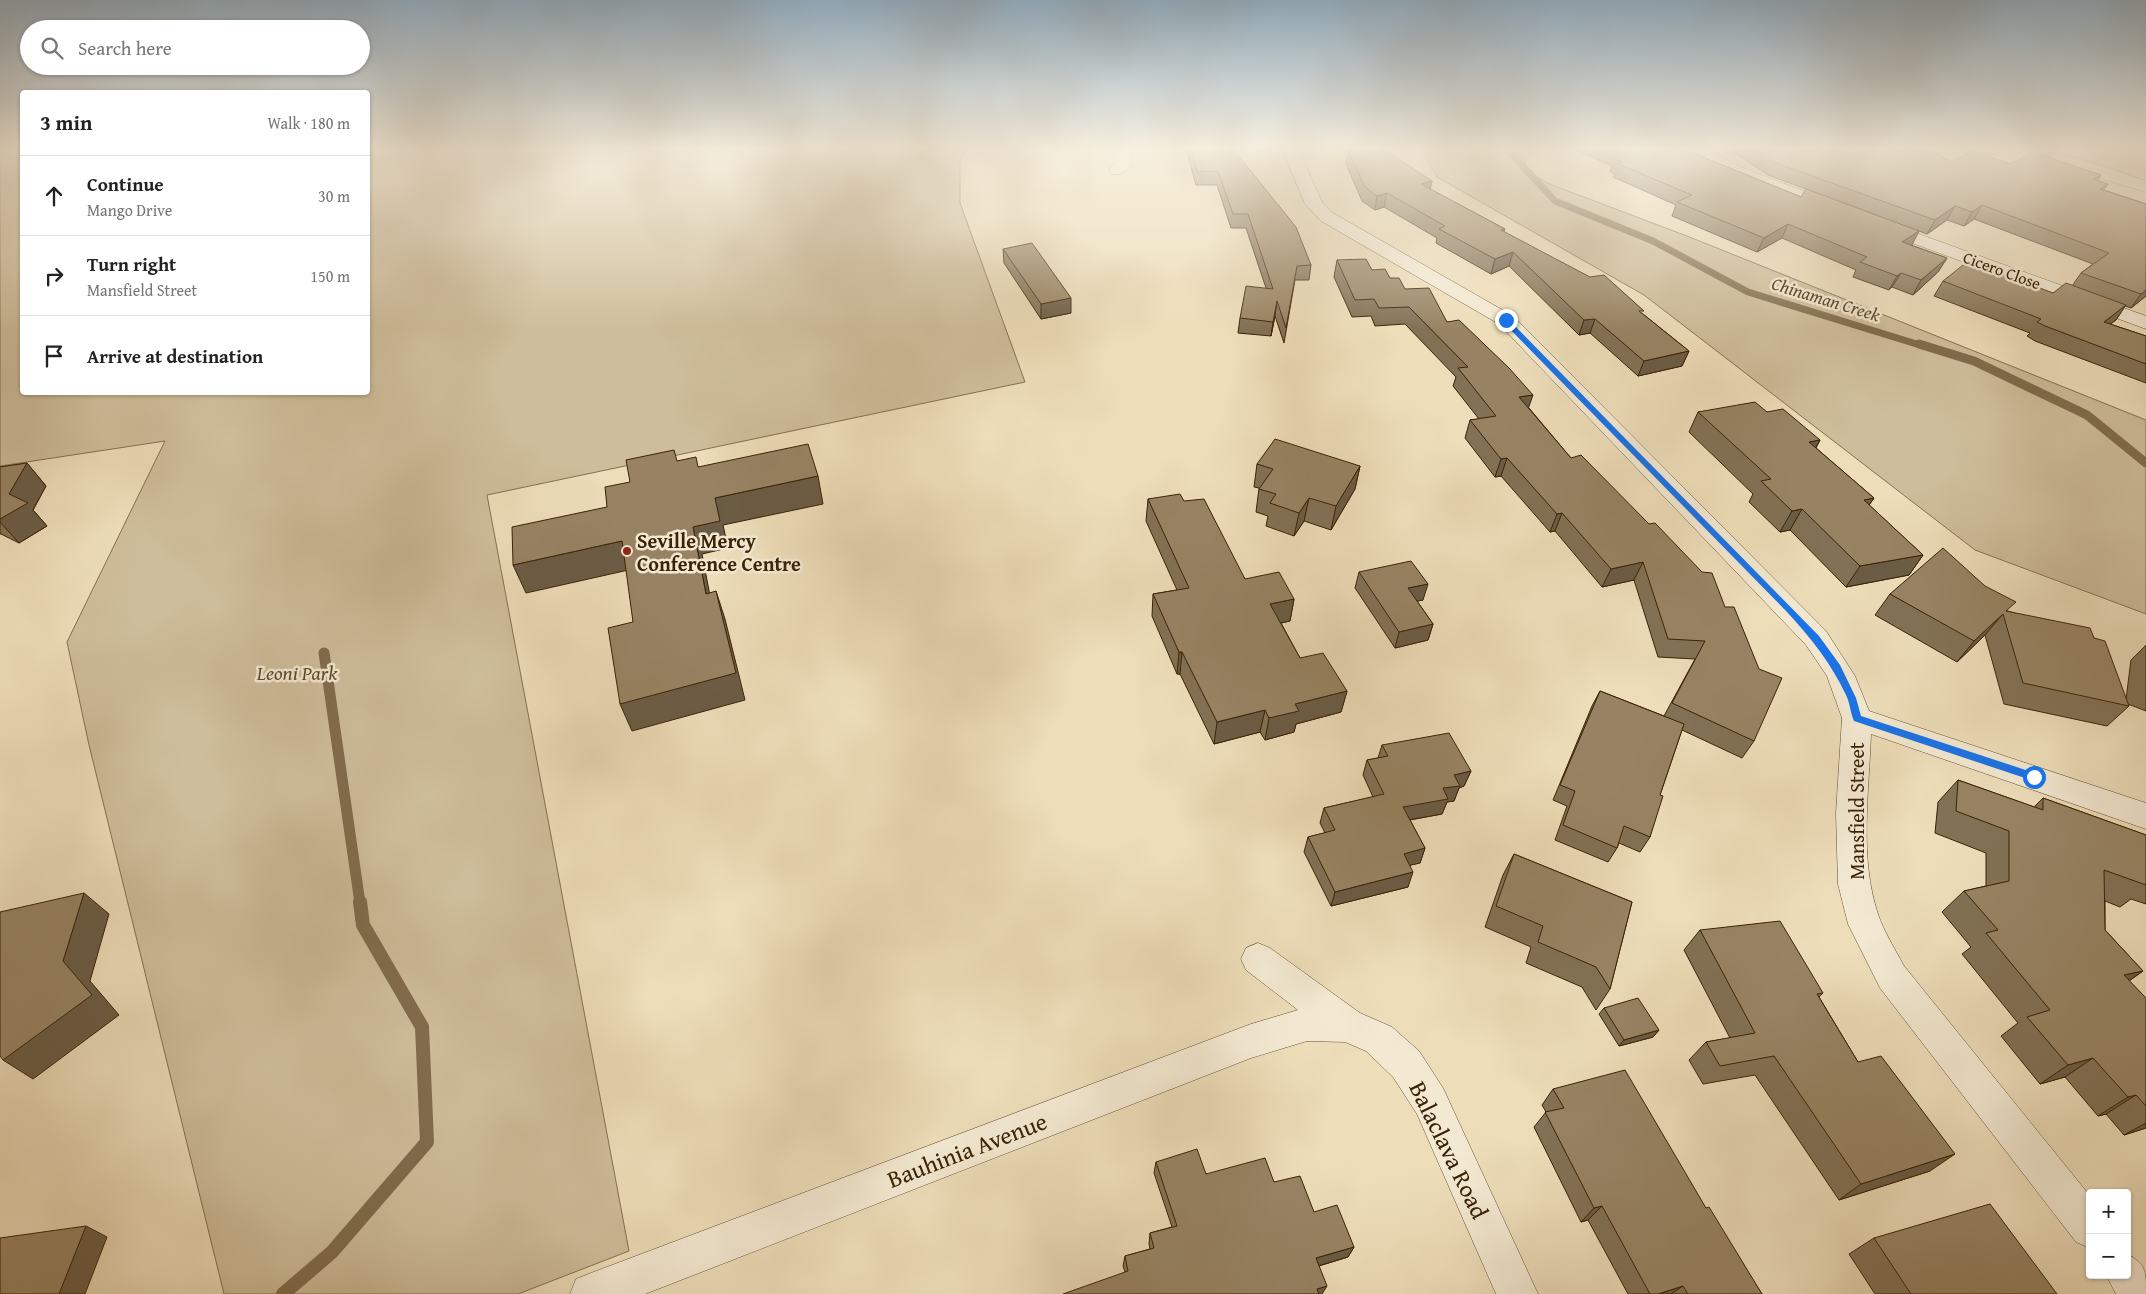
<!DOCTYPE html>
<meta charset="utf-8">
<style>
body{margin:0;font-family:"Gentium Book Plus",serif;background:#f6f6f6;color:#222}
.controls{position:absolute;right:15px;bottom:15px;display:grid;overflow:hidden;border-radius:5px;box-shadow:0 1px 4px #0004}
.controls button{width:45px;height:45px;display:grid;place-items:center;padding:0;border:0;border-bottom:1px solid #e0e0e0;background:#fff;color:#222;font:25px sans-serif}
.stop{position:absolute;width:15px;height:15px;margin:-11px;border:4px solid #1a73e8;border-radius:50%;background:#fff}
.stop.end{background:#1a73e8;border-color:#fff;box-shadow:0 1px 5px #0008}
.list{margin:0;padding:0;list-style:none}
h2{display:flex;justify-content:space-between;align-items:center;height:65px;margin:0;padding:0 20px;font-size:21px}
h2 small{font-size:16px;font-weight:400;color:#767676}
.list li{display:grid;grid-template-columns:32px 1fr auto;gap:15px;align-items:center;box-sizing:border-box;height:80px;padding:0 20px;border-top:1px solid #e0e0e0}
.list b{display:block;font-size:19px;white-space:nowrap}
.list p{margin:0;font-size:16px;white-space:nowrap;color:#767676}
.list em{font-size:16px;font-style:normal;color:#767676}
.icon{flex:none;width:28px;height:28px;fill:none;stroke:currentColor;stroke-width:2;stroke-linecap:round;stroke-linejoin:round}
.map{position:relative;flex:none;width:2146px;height:1294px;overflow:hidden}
.search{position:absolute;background:#fff;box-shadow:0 1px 4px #0004;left:20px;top:20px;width:350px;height:55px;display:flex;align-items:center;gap:12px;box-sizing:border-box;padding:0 18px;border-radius:28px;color:#767676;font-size:19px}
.panel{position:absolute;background:#fff;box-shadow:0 1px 4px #0004;left:20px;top:90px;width:350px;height:305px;border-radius:5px}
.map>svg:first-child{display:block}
</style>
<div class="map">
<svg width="2146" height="1294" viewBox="0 0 2146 1294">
<rect width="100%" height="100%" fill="#edddb9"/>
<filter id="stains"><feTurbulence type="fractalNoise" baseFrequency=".004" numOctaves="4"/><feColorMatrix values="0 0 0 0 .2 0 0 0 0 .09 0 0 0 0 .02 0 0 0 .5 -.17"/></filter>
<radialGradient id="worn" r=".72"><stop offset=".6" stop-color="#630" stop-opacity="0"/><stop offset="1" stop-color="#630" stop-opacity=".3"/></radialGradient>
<path fill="#cebd9a" stroke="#847050" d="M0 149H22V392H368V149H965L960 161V203L1025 382 487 495 629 1251 518 1294H224L89 745 67 642 165 441 0 466Z
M1421 149H1519L1529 171 1547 183 1692 238 2146 420V614L1975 550 1644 295 1437 177Z"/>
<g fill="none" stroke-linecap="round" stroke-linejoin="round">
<path stroke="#806c4c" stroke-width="7" d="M1507 149 1555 201 1653 241 1748 292 1923 346"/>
<path stroke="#806c4c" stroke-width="9" d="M1919 344 1974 361 2087 415 2146 463"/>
<path stroke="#806c4c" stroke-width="11" d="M324 653 360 903"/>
<path stroke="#806c4c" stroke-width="14" d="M283 1294 332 1252 427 1142 422 1027 363 925 360 902"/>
<g stroke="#665132" stroke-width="1">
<path id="street" d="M1113 149H1129L1132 163C1127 171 1123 176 1112 174L1109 170 1115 162Z
M1282 149H1298L1322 202 1333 213 1513 316 1826 631 1855 676 1869 711 2146 803V829L1871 734C1869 793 1859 857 1878 914 1884 932 1895 949 1904 966L2090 1196V1248L2076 1242 1880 988 1848 924 1838 884 1836 813 1842 718 1827 676 1806 645 1499 324 1321 221 1305 204Z
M1684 149H1704L1743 168 1844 206 1847 210 1844 214H1832L1731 176 1686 153Z
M2014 149C2058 149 2104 166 2146 181V192L2016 153Z
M1880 220 2146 316V329L1874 229 1871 225 1874 221Z
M1258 943 1270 948 1360 1013 1392 1027 1419 1051 1443 1088 1538 1294H1496L1417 1114 1393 1077 1366 1051 1345 1042 1307 1041 1251 1058 645 1294H570L576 1279 591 1273 1251 1024 1298 1010 1246 970 1241 959 1246 948Z
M2127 1254C2146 1264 2146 1271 2146 1294H2116L2106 1275H2127Z"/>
</g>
<use href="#street" fill="#f3e9d2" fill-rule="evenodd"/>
</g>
<path fill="#827155" stroke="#392205" d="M1186 149H1233L1311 265 1309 280H1295L1284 343 1275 316 1271 336 1238 333 1240 318 1266 288 1246 228H1231L1217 185H1196Z
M1573 149H1683L1801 197 1879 216 1768 175 1729 149H1928L1951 162 2011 164 2101 175 2097 181 2104 190 2146 204V296L2131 308 2125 306 2116 320 2110 324 2146 336V383L2035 341 2027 336 2030 333 1934 296 1943 281 2053 293 2072 286 2081 273 2093 264 1974 219 1964 226 1947 220 1927 234 1919 231 1911 245 1947 258 1938 272 1913 295 1892 287 1889 290 1853 277 1856 270 1782 238 1757 252 1672 216 1676 205 1613 177 1615 174 1610 172 1612 166Z
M1348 151 1432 181 1430 189 1505 229 1504 232 1643 314 1689 351 1682 366 1638 376 1590 333 1579 335 1509 266 1491 274 1436 243 1437 238 1384 207 1375 210 1362 201 1346 164Z
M1003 249 1071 313 1041 319 1004 263Z
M1337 260 1372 270 1390 278 1447 322 1529 408 1571 458 1649 524 1754 741 1742 758 1682 730 1660 795 1650 837 1640 852 1619 843 1617 848 1608 862 1555 840 1567 806 1553 800 1592 706 1600 691 1664 716 1695 659 1658 657 1634 580 1602 587 1555 531 1550 532 1501 476 1495 477 1465 438 1470 420 1479 419 1453 386 1456 377 1405 324 1375 326 1371 316 1352 317 1334 277Z
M1698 412H1767L1820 440 1816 448 1874 498 1869 505 1923 555 1909 575 1846 587 1790 530 1780 532 1749 502 1753 494 1689 432Z
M27 463 46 486 33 510 47 526 19 543 1 534H0V467Z
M1257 464 1360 466 1355 489 1331 530 1304 521 1294 536 1266 526 1268 516 1256 512 1259 488 1254 487Z
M1148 499 1184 501 1245 579 1294 599 1290 621 1281 623 1300 658 1347 691 1341 712 1296 724 1294 732 1265 740 1260 732 1214 744 1180 674H1177L1152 616 1153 594 1177 590 1146 521Z
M1359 572 1423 600 1417 601 1433 624 1428 640 1395 648 1355 588Z
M1890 594 2008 611 2094 638 2126 699 2131 660 2146 645V711L2128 704 2129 706 2107 726 2004 704 1985 635 1957 662 1875 615Z
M1382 745 1471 771 1464 786 1459 788 1454 801 1447 802 1442 814 1410 820 1425 848 1420 863 1410 865 1408 887 1331 906 1304 852 1308 837 1325 833 1320 823 1324 808 1373 797 1363 775 1367 760 1378 758Z
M1958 780 2034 807 2043 798 2146 835V904L2131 899 2120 907 2105 901V930L2143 971 2129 981 2146 998V1128L2124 1135 2106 1114 2098 1116 2065 1077 2040 1084 2001 1036 2018 1023 1962 954 1971 947 1942 912 1964 891 1986 886V853L1935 833 1938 802Z
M1514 854 1632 902 1610 989 1596 1010 1582 987 1526 963 1531 947 1485 927 1503 875Z
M1700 930 1823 993 1819 997 1858 1062 1930 1171 1839 1200 1755 1075 1703 1084 1689 1060 1706 1042 1730 1038 1684 950Z
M1604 1008 1659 1030 1653 1037 1619 1046 1599 1014Z
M1553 1089 1706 1208 1762 1294H1628L1588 1220 1581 1222 1534 1127 1546 1112 1542 1105Z
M1156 1162 1206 1174 1274 1182 1314 1212 1354 1247 1348 1257 1319 1266 1125 1272 1123 1266 1125 1256 1150 1249 1149 1244 1150 1233 1172 1227 1154 1173Z
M1874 1238 2057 1294H1875L1849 1254Z"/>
<path fill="#6a5c45" stroke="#392205" d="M1432 181 1429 195 1421 184Z
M2108 184 2099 197 2100 189Z
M1387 193 1384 207 1375 210 1377 196Z
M1982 205 1974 219 1964 226 1972 212Z
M1955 206 1947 220 1927 234 1935 220Z
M1788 224 1782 238 1757 252 1764 238Z
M1919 231 1912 245 1895 256 1902 242Z
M1513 252 1509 266 1491 274 1495 259Z
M1947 258 1938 272 1913 295 1921 280Z
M1901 273 1892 287 1889 290 1897 276Z
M2146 290V296L2131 308 2141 294Z
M1071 298V313L1041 319V304Z
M1277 301 1275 316 1271 336 1273 322Z
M2126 305 2116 320 2093 337 2104 322Z
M1595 319 1590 333 1579 335 1584 320Z
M1689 351 1682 366 1638 376 1644 361Z
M1533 395 1527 412 1519 397Z
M1820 440 1808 461 1809 442Z
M1507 458 1501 476 1495 477 1501 459Z
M27 463 46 486 33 510 47 526 19 543 0 522V519L9 494Z
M1360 466 1355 489 1331 530 1336 506Z
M818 476 823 504 723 525 728 548 702 554 715 622 706 594 693 527 715 498Z
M1309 498 1304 521 1294 536 1299 513Z
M1874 498 1860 518 1864 500Z
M1802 509 1790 530 1780 532 1792 511Z
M1562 513 1555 531 1550 532 1557 514Z
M622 541 633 569 526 593 513 565Z
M1923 555 1909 575 1846 587 1860 566Z
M1643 562 1634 580 1602 587 1611 569Z
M1428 584 1423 600 1403 604 1408 588Z
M716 591 725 619 745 700 632 731 620 704Z
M1294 599 1290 621 1266 626 1270 604Z
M2003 614 1985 635 1957 662 1974 641Z
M1433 624 1428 640 1395 648 1399 632Z
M1179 652H1182L1180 674H1177Z
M1347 691 1341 712 1296 724 1294 732 1265 740 1269 718 1295 704Z
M1265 710 1260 732 1214 744 1217 722Z
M1471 771 1464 786 1459 788 1454 801 1447 802 1442 814 1397 822 1403 807 1454 775Z
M1425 848 1420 863 1398 868 1404 854Z
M1413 872 1408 887 1331 906 1335 892Z
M84 893 109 914 90 981 119 1015 33 1079 3 1060 63 961Z
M2143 971 2114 991 2124 975Z
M1659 1030 1653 1037 1619 1046 1624 1040Z
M2093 1058 2065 1077 2040 1084 2068 1065Z
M2136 1095 2106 1114 2098 1116 2128 1097Z
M2146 1123V1128L2124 1135Z
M1955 1154 1930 1171 1839 1200 1861 1184Z
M1602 1206 1588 1220 1581 1222 1594 1208Z
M86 1226 107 1237 85 1294H59Z
M1354 1247 1348 1257 1311 1268 1316 1258Z
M1327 1286 1322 1294H1315L1317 1289Z
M1683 1286 1671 1294H1658Z"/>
<path fill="#978363" stroke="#392205" d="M1191 149H1233L1296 227 1311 265 1297 266 1286 328 1277 301 1273 322 1240 318 1246 286 1273 289 1248 214H1233L1218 171 1197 172Z
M1608 149H1683L1801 197 1806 189 1919 231 1902 242 1947 258 1921 280 1901 273 1897 276 1860 262 1867 257 1788 224 1764 238 1677 202 1692 195 1618 164 1622 162 1614 158 1623 155Z
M1754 149H1928L1951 162 1973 151 2011 164 2033 152 2101 175 2094 179 2108 184 2100 189 2146 204V220H2145L2146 221V290L2141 294 2081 273 2109 253 1982 205 1972 212 1955 206 1935 220 1773 162Z
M1385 150 1432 181 1421 184 1505 229 1501 230 1590 277 1604 275 1644 311H1639L1689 351 1644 361 1595 319 1584 320 1513 252 1495 259 1439 229 1445 226 1387 193 1377 196 1365 187 1348 151Z
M1032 243 1071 298 1041 304 1003 249Z
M1366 259 1372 270 1385 269 1390 278H1399L1405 289 1429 288 1447 322 1459 320 1509 368 1533 395 1519 397 1571 458 1581 455 1649 524 1655 523 1702 572 1712 573 1725 607H1734L1759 669 1782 678 1754 741 1672 703 1705 641 1668 639 1643 562 1611 569 1562 513 1557 514 1507 458 1501 459 1470 420 1496 416 1458 368 1468 367 1409 307 1379 308 1374 299 1355 300 1337 260Z
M1968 261 2053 293 2066 283 2126 305 2104 322 2146 336V364L2045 326 2037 322 2041 319 1943 281Z
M1755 402 1767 412 1783 409 1820 440 1809 442 1874 498 1864 500 1923 555 1860 566 1802 509 1792 511 1761 481 1771 479 1698 412Z
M1275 439 1360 466 1336 506 1309 498 1299 513 1270 503 1276 494 1259 489 1273 469 1257 464Z
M808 444 818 476 715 498 720 521 693 527 706 594 716 591 736 673 620 704 608 628 633 622 622 541 513 565 512 527 607 507 605 487 630 482 626 460 674 450 677 461 696 457 698 467Z
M27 463 9 494 28 503 0 519V467Z
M1180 494 1184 501 1204 499 1245 579 1279 572 1294 599 1270 604 1300 658 1323 653 1347 691 1295 704 1299 711 1269 718 1265 710 1217 722 1182 652H1179L1153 594 1189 588 1148 499Z
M1943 548 1985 586 2016 602 2006 611 2090 628 2094 638 2105 641 2129 706 2023 683 2003 614 1974 641 1890 594Z
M1411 561 1428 584 1408 588 1433 624 1399 632 1359 572Z
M1600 691 1684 724 1660 795 1663 796 1650 837 1624 826 1617 848 1563 825 1575 791 1560 785Z
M1449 733 1471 771 1454 775 1460 786 1443 788 1448 799 1403 807 1425 848 1404 854 1413 872 1335 892 1308 837 1335 830 1324 808 1384 794 1367 760 1388 756 1382 745Z
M1958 780 2043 810V798L2146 835V885L2104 870 2105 930 2143 971 2124 975 2146 998V1106L2136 1095 2128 1097 2093 1058 2068 1065 2027 1017 2050 1010 1986 933 1998 930 1964 891 2009 881V831L1956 811Z
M1514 854 1632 902 1610 989 1596 967 1538 942 1543 926 1496 906Z
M84 893 63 961 92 995 3 1060 0 1056V912Z
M1780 921 1823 993 1817 994 1858 1062 1881 1056 1955 1154 1861 1184 1774 1056 1720 1066 1706 1042 1755 1033 1700 930Z
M1638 998 1659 1030 1624 1040 1604 1008Z
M1625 1070 1706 1208 1709 1207 1762 1294H1688L1683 1286 1658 1294H1650L1602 1206 1594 1208 1545 1112 1564 1108 1553 1089Z
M1197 1149 1206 1174 1265 1158 1274 1182 1300 1176 1314 1212 1337 1205 1354 1247 1316 1258 1327 1286 1317 1289 1319 1294H1063L1128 1271 1125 1256 1154 1248 1150 1233 1177 1226 1156 1162Z
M1990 1204 2057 1294H1911L1874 1238Z
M86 1226 59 1294H0V1238Z"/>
<linearGradient id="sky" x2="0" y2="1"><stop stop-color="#91abbd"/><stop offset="0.45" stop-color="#f7f0e0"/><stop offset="1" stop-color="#f7f0e0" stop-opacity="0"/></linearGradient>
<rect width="2146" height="330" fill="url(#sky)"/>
<path fill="#1a73e8" d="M1503 319H1508L1819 636 1840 665 1856 698 1861 716 2038 774V780L2034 781 1854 721C1850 712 1850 703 1846 695 1831 663 1811 638 1787 612L1503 322Z"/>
<circle fill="#8f2418" stroke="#f3e9d2" stroke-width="2" cx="627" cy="551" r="5"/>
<g text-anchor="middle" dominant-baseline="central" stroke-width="5" stroke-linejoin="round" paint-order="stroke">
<g font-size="16" fill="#392205" stroke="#f3e9d2">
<text transform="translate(2002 270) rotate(20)">Cicero Close</text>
</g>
<g font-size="18" font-style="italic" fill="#634d2f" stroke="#f3e9d2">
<text transform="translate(1826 299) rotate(17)">Chinaman Creek</text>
</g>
<g font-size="20" font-weight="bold" fill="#392205" stroke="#f3e9d2" text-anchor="start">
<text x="637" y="540">Seville Mercy<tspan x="637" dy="23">Conference Centre</tspan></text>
</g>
<g font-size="20" font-style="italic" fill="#5e492a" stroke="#f3e9d2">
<text x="297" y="672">Leoni Park</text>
</g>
<g font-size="20" fill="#392205" stroke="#f3e9d2">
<text transform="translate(1856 811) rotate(-90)">Mansfield Street</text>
</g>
<g font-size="24" fill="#392205" stroke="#f3e9d2">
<text transform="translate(967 1150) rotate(-21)">Bauhinia Avenue</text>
<text transform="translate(1449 1150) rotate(64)">Balaclava Road</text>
</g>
</g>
<rect width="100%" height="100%" filter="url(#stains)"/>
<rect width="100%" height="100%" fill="url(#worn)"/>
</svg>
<div class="controls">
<button>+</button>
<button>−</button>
</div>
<div class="stop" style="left:2034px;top:777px"></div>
<div class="stop end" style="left:1506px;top:320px"></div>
<div class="search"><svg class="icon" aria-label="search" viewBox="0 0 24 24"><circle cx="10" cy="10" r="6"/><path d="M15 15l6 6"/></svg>Search here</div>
<section class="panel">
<h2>3 min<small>Walk · 180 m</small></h2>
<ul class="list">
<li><svg class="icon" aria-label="ahead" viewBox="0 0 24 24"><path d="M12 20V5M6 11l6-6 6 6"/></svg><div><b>Continue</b><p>Mango Drive</p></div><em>30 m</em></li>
<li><svg class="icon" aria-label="right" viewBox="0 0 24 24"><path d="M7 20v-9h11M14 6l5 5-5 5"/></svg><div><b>Turn right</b><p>Mansfield Street</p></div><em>150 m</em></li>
<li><svg class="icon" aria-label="arrive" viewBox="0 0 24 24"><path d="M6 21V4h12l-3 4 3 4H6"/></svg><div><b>Arrive at destination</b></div></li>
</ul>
</section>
</div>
